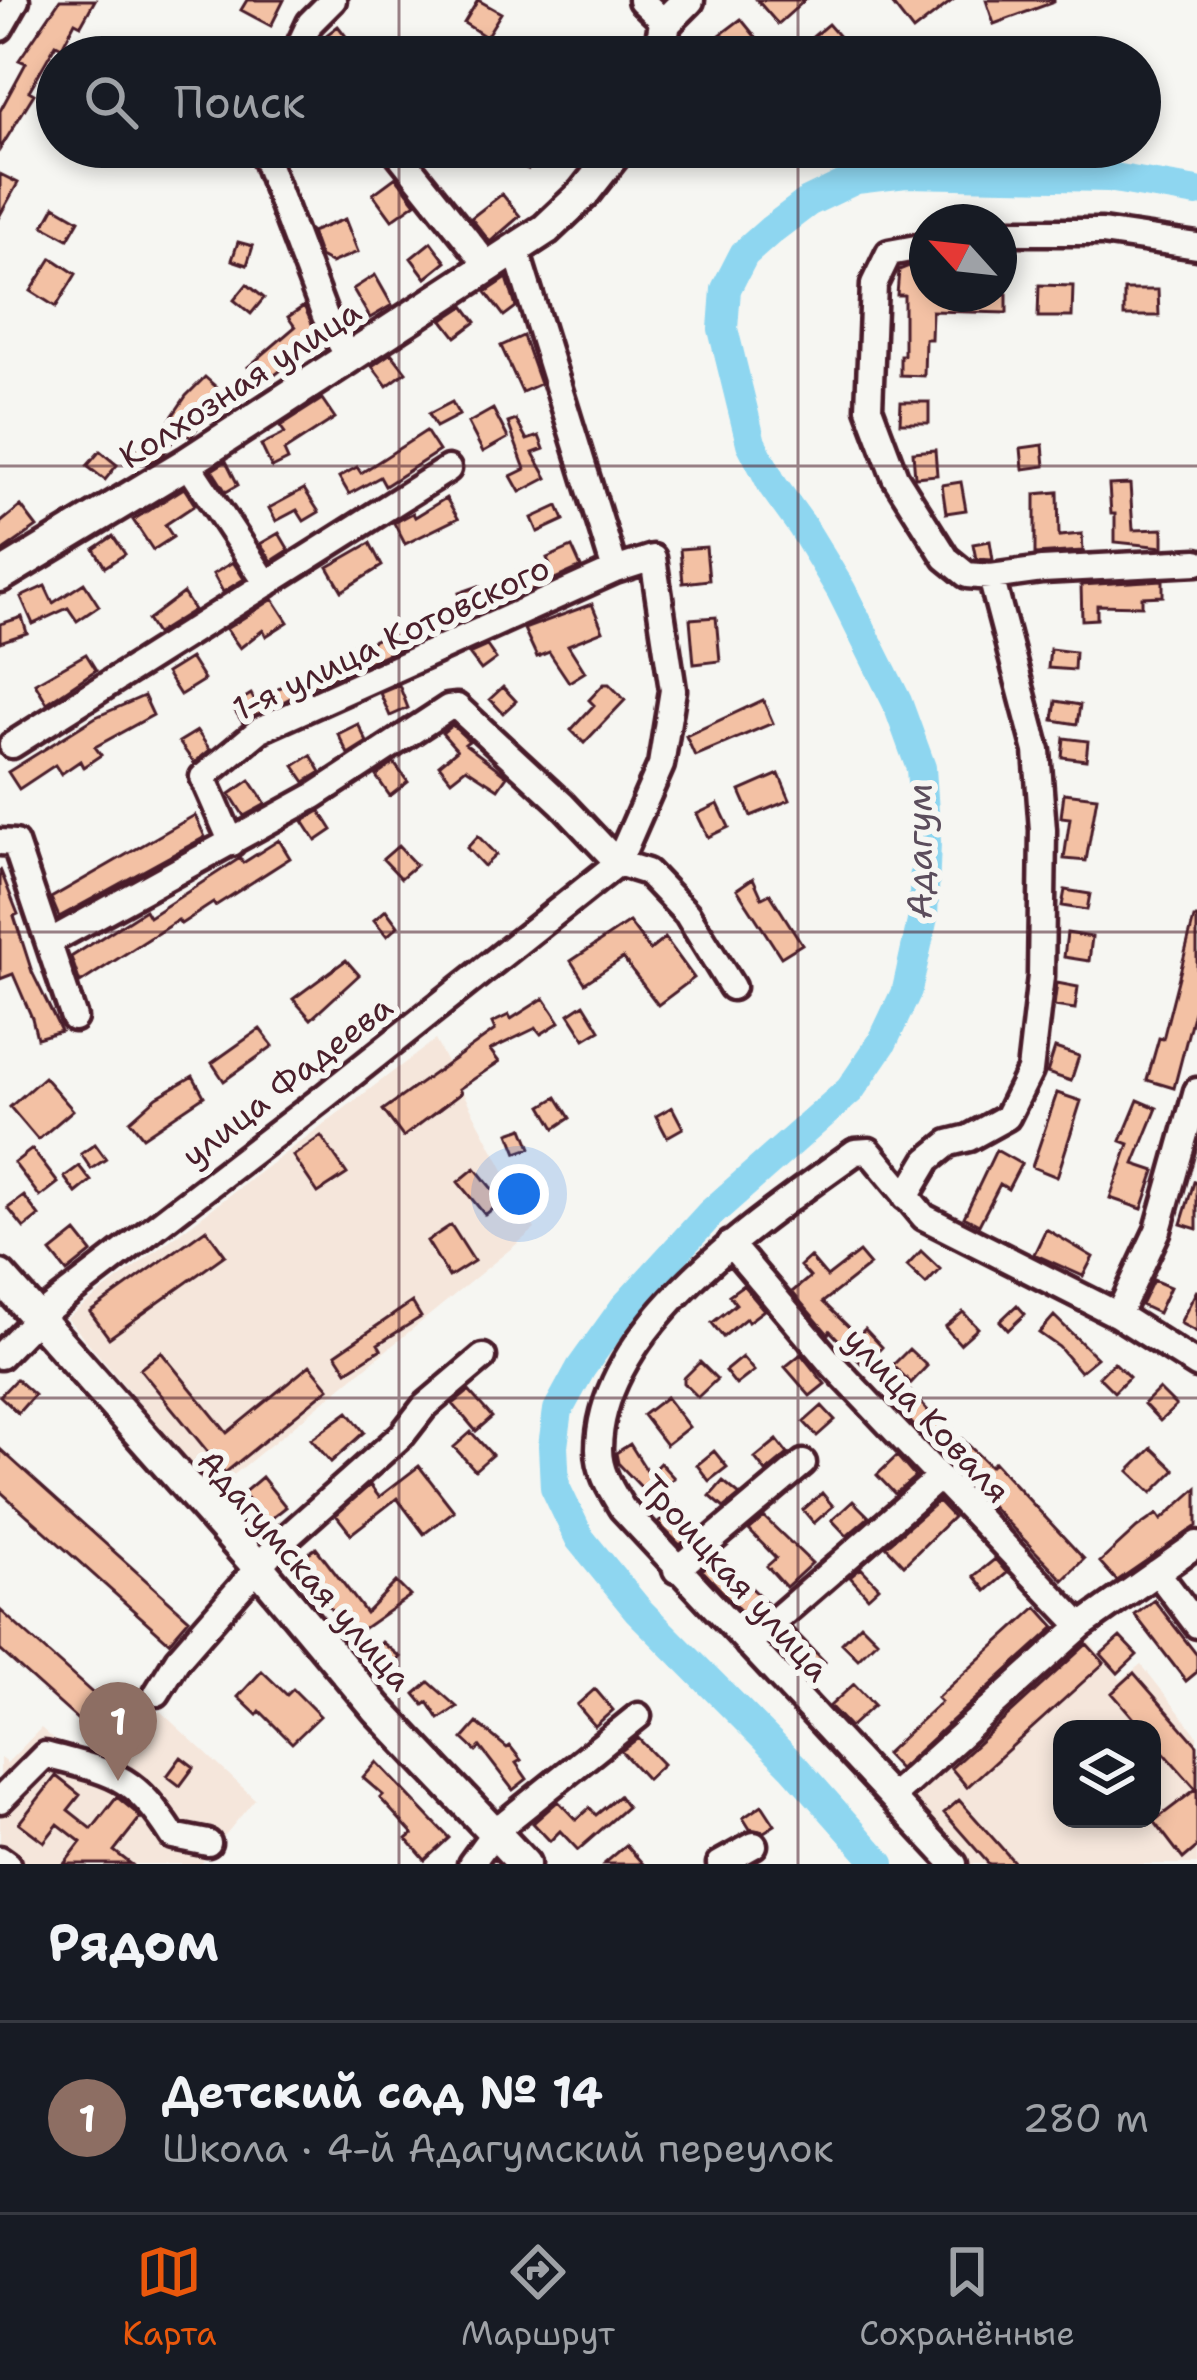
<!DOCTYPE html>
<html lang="ru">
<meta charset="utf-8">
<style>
body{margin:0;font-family:"Shantell Sans",sans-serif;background:#20242c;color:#f1f3f6}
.controls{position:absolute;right:36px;bottom:36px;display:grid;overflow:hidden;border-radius:24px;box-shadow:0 6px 18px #0003}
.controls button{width:108px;height:108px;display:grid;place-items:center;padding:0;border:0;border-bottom:3px solid #363941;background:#171b24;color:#f1f3f6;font:60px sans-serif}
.compass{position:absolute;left:909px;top:204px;width:108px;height:108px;border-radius:50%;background:#171b24;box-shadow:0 6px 18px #0003;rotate:297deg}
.you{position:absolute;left:519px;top:1194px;width:42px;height:42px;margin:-30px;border:9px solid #fff;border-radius:50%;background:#1a73e8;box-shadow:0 0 0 18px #1a73e833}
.badge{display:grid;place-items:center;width:78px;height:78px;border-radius:50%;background:#ea580c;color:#fff;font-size:39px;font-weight:700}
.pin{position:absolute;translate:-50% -99px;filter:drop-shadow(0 3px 6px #0008)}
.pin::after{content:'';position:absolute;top:63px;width:42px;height:36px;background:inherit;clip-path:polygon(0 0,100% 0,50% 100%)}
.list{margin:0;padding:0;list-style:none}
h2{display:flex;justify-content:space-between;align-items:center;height:156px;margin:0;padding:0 48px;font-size:51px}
h2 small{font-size:39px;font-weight:400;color:#9ea1a6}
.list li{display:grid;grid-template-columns:78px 1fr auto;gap:36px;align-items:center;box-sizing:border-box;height:192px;padding:0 48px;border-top:3px solid #363941}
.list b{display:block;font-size:45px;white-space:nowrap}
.list p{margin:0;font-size:39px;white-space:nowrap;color:#9ea1a6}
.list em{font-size:39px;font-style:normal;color:#9ea1a6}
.icon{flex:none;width:66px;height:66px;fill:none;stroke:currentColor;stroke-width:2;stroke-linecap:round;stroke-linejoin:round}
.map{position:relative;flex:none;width:1197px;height:1864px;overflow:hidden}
.search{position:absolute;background:#171b24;box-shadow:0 6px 18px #0003;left:36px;right:36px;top:36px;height:132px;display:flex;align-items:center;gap:30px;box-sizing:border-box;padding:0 42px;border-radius:66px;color:#9ea1a6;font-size:45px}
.sheet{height:348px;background:#171b24}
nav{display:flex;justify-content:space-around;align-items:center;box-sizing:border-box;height:168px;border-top:3px solid #363941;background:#171b24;font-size:33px;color:#9ea1a6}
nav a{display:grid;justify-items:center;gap:6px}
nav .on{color:#ea580c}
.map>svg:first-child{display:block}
</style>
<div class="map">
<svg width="1197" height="1864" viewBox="0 0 1197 1864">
<rect width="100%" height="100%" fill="#f6f6f2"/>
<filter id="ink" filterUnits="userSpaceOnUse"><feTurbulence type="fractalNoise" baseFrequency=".00833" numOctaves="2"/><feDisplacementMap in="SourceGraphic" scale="24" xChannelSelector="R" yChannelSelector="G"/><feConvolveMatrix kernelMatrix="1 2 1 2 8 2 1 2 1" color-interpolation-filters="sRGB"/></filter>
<g filter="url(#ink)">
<path fill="#f5e6db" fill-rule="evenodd" d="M435 1040 535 1229 214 1491 67 1318Z
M1088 1640 1121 1680 1141 1664 1197 1735V1864H968L909 1799ZM1062 1729H1152V1819H1062Z
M148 1711 155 1715 160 1711 255 1799 201 1864H0V1758L7 1763 41 1728 80 1763 122 1738Z"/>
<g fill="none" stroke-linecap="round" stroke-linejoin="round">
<path stroke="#8ed6f0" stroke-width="30" d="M880 1864 794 1767 638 1610 580 1539 555 1487 553 1446 558 1410 581 1368 624 1308 711 1213 850 1090 882 1043 907 990 923 917 926 842 921 768 897 702 841 590 802 526 773 486 751 443 723 329 726 289 744 254 771 230 808 202 856 179 906 173 1108 177 1197 192"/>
</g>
<path fill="#f3c1a4" stroke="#4a1f2b" stroke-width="3" d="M60 0H95L81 25 75 22 62 47 56 44 29 91 34 94 0 149V111L26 63 19 60Z
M247 0H284L271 26 241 10Z
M478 0 501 13 486 37 464 23Z
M757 0H805L778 24Z
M889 0H953L913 31Z
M986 0H1054V2L994 24Z
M741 19 767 51 758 57H737L720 35Z
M828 24 850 49 840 57H813L803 45Z
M338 26 362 57H322L316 49 320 40Z
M507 147H538L528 169 502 157Z
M0 174 18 183 0 215Z
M396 177 416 203 392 220 373 194Z
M502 194 520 216 490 242 471 218Z
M55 206 79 220 68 239 44 226Z
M345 219 358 252 331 263 320 257 311 232Z
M238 242 253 246 247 265 232 260Z
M431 242 446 262 426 278 411 258Z
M52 258 76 274 56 307 31 291Z
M909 266 927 268V294H1007V313L932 311 931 339H925L924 376 900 375V355H904V295H897L899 270Z
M375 275 392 305 370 318 353 289Z
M507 278 516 307 504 316 486 292Z
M247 284 264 298 251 314 234 300Z
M1039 285 1073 286 1072 317H1038Z
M1124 290H1158L1159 316H1124Z
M304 306 320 340 262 385 248 367 295 327 288 317Z
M464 306 476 322 456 337 443 320Z
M523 336 540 384 522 392 501 346Z
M391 353 406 372 387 386 372 366Z
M205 377 233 402 215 421 207 413 191 437 185 434 181 439 176 436 163 455 147 464 132 454 145 435 155 442 186 396Z
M322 399 335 418 284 451 288 460 272 468 261 445 285 433 280 426Z
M452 402 459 415 436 427 429 414Z
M901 402H929V423H900Z
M493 409 508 438 483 452 468 423Z
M516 420 527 440 539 436 544 449 533 453 547 478 520 492 511 476 525 469 508 423Z
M426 431 439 451 385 486 380 477 349 494 339 477 357 467 361 473Z
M1043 445 1045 466 1023 469 1021 448Z
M935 450 937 475 915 477 913 452Z
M100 451 117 465 105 480 87 466Z
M226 461 238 485 226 492 212 470Z
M961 482 966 510 946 513 942 485Z
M1130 484 1133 530 1163 529V547L1115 542V514H1111L1109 485Z
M184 488 195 505 165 525 173 537 153 550 133 520Z
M304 489 319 512 304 521 297 510 276 521 269 508Z
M1058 492 1059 536 1082 534 1083 551 1035 554V494Z
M446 498 458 518 405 544 394 523 413 513 415 517Z
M21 506 37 527 0 553V523Z
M558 506 564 520 538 532 532 518Z
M279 533 289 550 272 561 260 544Z
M113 536 125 554 105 567 94 549Z
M990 541 993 560 976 559 973 544Z
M370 543 382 566 342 591 328 567Z
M572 547 581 567 528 591 523 580 551 568 547 558Z
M706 547 709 580 683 583 680 549Z
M233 562 244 579 223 592 213 574Z
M1163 580V596L1142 597V606L1097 605V619L1082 620 1081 585Z
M84 583 99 606 77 621 68 608 33 624 21 597 45 586 53 603Z
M479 586 487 606 466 614 459 593Z
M183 593 194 610 156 634 147 620Z
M273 599 288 622 266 636 263 630 240 648 226 629Z
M592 604 603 631 568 645 585 672 569 682 549 652 537 657 524 629Z
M22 617 27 633 0 642V624Z
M716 617 720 661 694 664 690 619Z
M400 629 406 646 315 685 243 723 232 706 251 694 257 705 321 657 325 664 355 643 358 647Z
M487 646 496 659 481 670 469 654Z
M1050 649 1075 652 1074 670 1048 668Z
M86 654 96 670 47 703 35 683Z
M190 658 204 680 180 695 166 673Z
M604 684H609L625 700 584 743 571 730 594 705 589 700Z
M399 685 408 708 390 716 380 693Z
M503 687 516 701 503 713 490 699Z
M144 696 153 715 95 747 101 755 83 767 80 761 61 774 55 765 19 789 8 772 96 717Z
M763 700 773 723 695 756 686 736Z
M1056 701 1080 705 1077 724 1053 720Z
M358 724 367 742 348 754 338 734Z
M452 725 469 741 465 744 507 776 498 789 466 768 451 780 439 765 457 750 442 733Z
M197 731 210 750 194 763 179 742Z
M1064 738 1088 741 1086 760 1062 757Z
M311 755 321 772 305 782 294 766Z
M394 763 408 782 390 796 376 776Z
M779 774 790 800 751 816 740 791Z
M250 780 266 804 244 816 230 794Z
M1064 793 1097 797 1086 861 1064 859 1070 818 1061 817Z
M718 804 729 827 708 837 697 814Z
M320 811 332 830 316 841 303 821Z
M195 815 205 837 59 917 51 898Z
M478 836 496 855 484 866 467 848Z
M279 840 290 858 215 906 213 903 181 924 178 920 80 983 71 957 145 910 149 917 240 858 243 863Z
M398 846 416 865 401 878 383 859Z
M0 869 18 914 14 916 32 972 61 1031 37 1038 32 1018 13 974 0 979Z
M753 878 762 898 770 894 802 944 781 957 737 889Z
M1065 890 1090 894 1087 910 1062 906Z
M386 910 398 926 387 936 374 920Z
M1194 918H1197V1000L1174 1088 1147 1080 1159 1038 1163 1039Z
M629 922 650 950 665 938 694 978 658 1005 623 958 585 983 571 961Z
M1067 933 1092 937 1089 961 1064 957Z
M346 960 359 975 311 1019 293 999Z
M1057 983 1078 987 1075 1009 1054 1006Z
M544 998 560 1022 541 1034 536 1028 490 1050 499 1062 459 1089 461 1093 403 1137 383 1110 495 1030 492 1023 509 1015 511 1019Z
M584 1004 600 1030 585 1039 569 1014Z
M260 1029 273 1046 224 1081 212 1063Z
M1055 1048 1079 1056 1071 1081 1047 1073Z
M193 1076 204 1096 143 1137 130 1121 157 1097Z
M44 1077 73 1110 38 1140 10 1107Z
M1057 1093 1081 1101 1057 1177 1032 1167Z
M557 1097 570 1118 555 1128 542 1106Z
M1138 1100 1157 1108 1134 1164 1155 1171 1142 1209 1110 1198 1129 1144 1121 1141Z
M672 1107 683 1128 667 1137 656 1116Z
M523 1128 531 1148 517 1153 509 1133Z
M321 1136 347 1174 318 1193 293 1156Z
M95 1144 106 1159 91 1169 81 1154Z
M32 1149 58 1183 40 1197 14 1163Z
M996 1150 1021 1164 1008 1189 1000 1184 979 1225 964 1217Z
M79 1166 91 1181 76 1193 64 1177Z
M475 1168 502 1201 485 1215 458 1182Z
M1194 1182 1197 1183V1229L1181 1224Z
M24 1196 39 1216 24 1228 8 1208Z
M451 1225 474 1261 449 1277 427 1241Z
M206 1229 225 1255 109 1338 90 1312Z
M1046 1229 1093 1257 1083 1276 1034 1254Z
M76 1232 92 1252 67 1272 51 1252Z
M921 1251 940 1269 926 1284 907 1266Z
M859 1252 870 1265 823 1302 858 1336 865 1329 882 1347 864 1366 830 1331 828 1334 792 1292 810 1277 800 1266 810 1257 827 1277Z
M1153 1280 1170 1287 1158 1313 1141 1305Z
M743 1285 764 1310 748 1322 746 1318 723 1337 712 1323 736 1304 729 1295Z
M1197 1290V1332L1180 1323Z
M412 1302 421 1317 378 1344 381 1349 347 1371 336 1354Z
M1017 1305 1025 1314 1008 1330 1000 1321Z
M963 1312 978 1328 960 1344 945 1327Z
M1054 1316 1097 1358 1080 1372 1059 1347 1039 1333Z
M909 1349 927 1366 911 1383 893 1365Z
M161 1352 227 1433 310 1365 329 1388 225 1473 140 1369Z
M801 1354 825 1384 810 1396 785 1367Z
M742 1357 754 1371 736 1385 725 1371Z
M700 1362 717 1379 698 1397 684 1383V1378Z
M1114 1362 1129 1377 1114 1392 1099 1377Z
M16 1379 34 1395 18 1413 0 1396Z
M1159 1389 1176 1406 1160 1421 1144 1404Z
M469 1391 492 1417 476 1431 453 1404Z
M911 1392 958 1444 962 1439 990 1466 994 1462 1084 1559 1063 1580 896 1407Z
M666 1397 689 1427 666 1445 643 1415Z
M822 1406 835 1420 817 1436 804 1422Z
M348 1412 364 1432 331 1462 311 1439Z
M471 1432 492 1455 475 1470 454 1447Z
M777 1440 788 1454 766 1472 755 1458Z
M630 1444 649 1474 660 1463 674 1478 662 1489 698 1530 680 1545 658 1523 668 1515 618 1463 616 1453Z
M1152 1448 1175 1470 1152 1493 1129 1471Z
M0 1449 189 1619 169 1642 0 1491Z
M714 1451 727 1467 709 1481 697 1465Z
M897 1456 915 1477 895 1494 877 1475Z
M419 1466 454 1511 424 1534 397 1498 351 1534 336 1515 370 1485 379 1497Z
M262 1477 286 1507 267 1522 243 1493Z
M723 1481 740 1495 724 1508 710 1496Z
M1197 1488V1526L1117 1581 1100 1562 1137 1528 1157 1514 1161 1520Z
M822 1493 833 1506 814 1523 803 1510Z
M853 1501 869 1517 847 1536 832 1520Z
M938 1501 953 1517 904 1565 886 1546Z
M764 1517 812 1563 786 1587 767 1566 776 1558 749 1530Z
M316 1548 366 1613 396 1582 410 1596 350 1638 298 1560Z
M719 1556 767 1603 750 1621 702 1570Z
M995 1559 1007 1573 986 1591 974 1576Z
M861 1568 879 1587 868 1597 850 1577Z
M1154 1600 1197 1655V1672L1186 1681 1135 1615Z
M1037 1607 1055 1627 899 1769 885 1754 941 1702 937 1698Z
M0 1610 109 1708 89 1730 0 1650Z
M861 1624 877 1640 858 1659 842 1643Z
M792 1628 825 1662 809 1679 774 1646Z
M1120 1637 1137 1655 1118 1673 1101 1654Z
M382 1642 400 1657 386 1674 368 1658Z
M1087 1644 1104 1663 967 1787 951 1768Z
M262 1671 287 1695 293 1689 320 1716 292 1743 260 1711 257 1715 238 1697Z
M1134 1673 1197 1745V1847L1183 1859 1154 1821 1196 1789 1152 1739V1729H1143L1112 1693Z
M429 1682 457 1707 439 1719 428 1702 424 1705 415 1694Z
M854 1684 874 1705 850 1727 830 1706Z
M595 1689 613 1710 595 1726 577 1705Z
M477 1723 507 1748 510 1746 521 1760 516 1763 527 1779 513 1790 480 1747 476 1751 463 1739Z
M638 1738 663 1764 647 1779 621 1751Z
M181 1757 194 1767 180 1786 167 1776Z
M377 1762 449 1838 425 1860 407 1839 413 1834 380 1798 383 1795 363 1778Z
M56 1776 80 1795 68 1810 92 1829 117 1797 134 1811 140 1818 114 1851 131 1864H64L81 1842 58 1824 44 1842 19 1823Z
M619 1796 627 1807 578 1850 560 1831 550 1841 533 1823 558 1801 576 1820 589 1808 596 1815Z
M959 1800 1016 1864H989L944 1813Z
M762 1805 775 1825 764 1832 750 1829 743 1818Z
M626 1845 643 1864H604Z"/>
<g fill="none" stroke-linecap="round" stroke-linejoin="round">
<g stroke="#4a1f2b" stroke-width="33">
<path id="minor" d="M641 0 665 23
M0 28 16 0
M294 57 310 23 333 0
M261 147 325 316 349 358
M393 147 489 267
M999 232H1102L1197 246
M927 246 889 253 874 284 869 408 895 477 946 558 967 575 991 577
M516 250 615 570
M187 463 267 584
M12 745 448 469
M0 842 15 843 74 1018
M49 942 314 796 448 708 457 707 562 804 618 863 647 872 687 914 732 987
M906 1197 928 1160 949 1143 969 1138 1007 1117 1030 1071 1041 976 1043 830 1037 751 991 577 1042 570 1197 562
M730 1244 829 1361 1081 1626
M1118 1315 1158 1230 1197 1091
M0 1356 37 1318 324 1097 618 863 661 765 673 690 653 558 615 570 261 729 203 777 232 843
M676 1570 803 1463
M1157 1572 1197 1625
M748 1644 939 1478
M157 1693 178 1659 276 1547 403 1434 424 1407 483 1357
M892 1797 1081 1626 1197 1544
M0 1800 45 1755C113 1773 134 1774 173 1836L208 1843
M0 1859 7 1864
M471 1864 495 1831 638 1716
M720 1864 754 1845
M954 1864 622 1508C611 1490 599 1472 599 1449 600 1324 765 1217 855 1152L869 1151 924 1217 1118 1315 1197 1365"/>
</g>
<g stroke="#4a1f2b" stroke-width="39">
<path id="major" d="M659 57 665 23 688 0
M0 576 187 463 546 229 583 194 620 147
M0 1276 260 1569 377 1709 524 1864"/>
</g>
<use href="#minor" stroke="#f6f6f2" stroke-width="24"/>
<use href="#major" stroke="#f6f6f2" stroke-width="30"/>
</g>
</g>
<path fill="none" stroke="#4a1f2b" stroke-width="3" stroke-opacity="0.55" d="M399 0V57M798 0V57M399 147V1864M798 147V1864M0 466H1197M0 932H1197M0 1398H1197"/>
<g text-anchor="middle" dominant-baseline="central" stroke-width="12" stroke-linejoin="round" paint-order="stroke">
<g font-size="33" fill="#4a1f2b" stroke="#f6f6f2">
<text transform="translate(240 384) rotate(-33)">Колхозная улица</text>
<text transform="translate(391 638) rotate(-25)">1-я улица Котовского</text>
<text transform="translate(287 1081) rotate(-38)">улица Фадеева</text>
<text transform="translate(927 1415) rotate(47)">улица Коваля</text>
<text transform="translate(305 1570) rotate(49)">Адагумская улица</text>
<text transform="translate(735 1578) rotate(48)">Троицкая улица</text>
</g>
<g font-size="36" font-style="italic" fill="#5b4d5c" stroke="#f6f6f2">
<text transform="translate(919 851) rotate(-90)">Адагум</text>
</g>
</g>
</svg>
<div class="controls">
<button><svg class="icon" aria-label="layers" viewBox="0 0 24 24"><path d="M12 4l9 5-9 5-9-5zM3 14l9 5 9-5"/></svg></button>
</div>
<svg class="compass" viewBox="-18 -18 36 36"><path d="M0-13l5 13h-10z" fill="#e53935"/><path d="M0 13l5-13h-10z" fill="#9ea1a6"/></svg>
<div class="you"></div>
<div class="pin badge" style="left:118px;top:1781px;background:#8d6e63">1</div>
<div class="search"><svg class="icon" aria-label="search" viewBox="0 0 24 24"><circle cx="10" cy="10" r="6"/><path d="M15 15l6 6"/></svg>Поиск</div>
</div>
<section class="sheet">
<h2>Рядом<small></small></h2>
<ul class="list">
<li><span class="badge" style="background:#8d6e63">1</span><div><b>Детский сад № 14</b><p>Школа · 4-й Адагумский переулок</p></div><em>280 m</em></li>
</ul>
</section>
<nav>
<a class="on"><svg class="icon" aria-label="map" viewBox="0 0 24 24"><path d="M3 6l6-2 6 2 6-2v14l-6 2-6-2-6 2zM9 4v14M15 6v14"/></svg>Карта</a>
<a><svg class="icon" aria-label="directions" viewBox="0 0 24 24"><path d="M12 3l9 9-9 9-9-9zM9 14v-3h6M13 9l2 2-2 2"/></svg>Маршрут</a>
<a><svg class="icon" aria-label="saved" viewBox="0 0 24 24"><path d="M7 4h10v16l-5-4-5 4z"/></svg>Сохранённые</a>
</nav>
